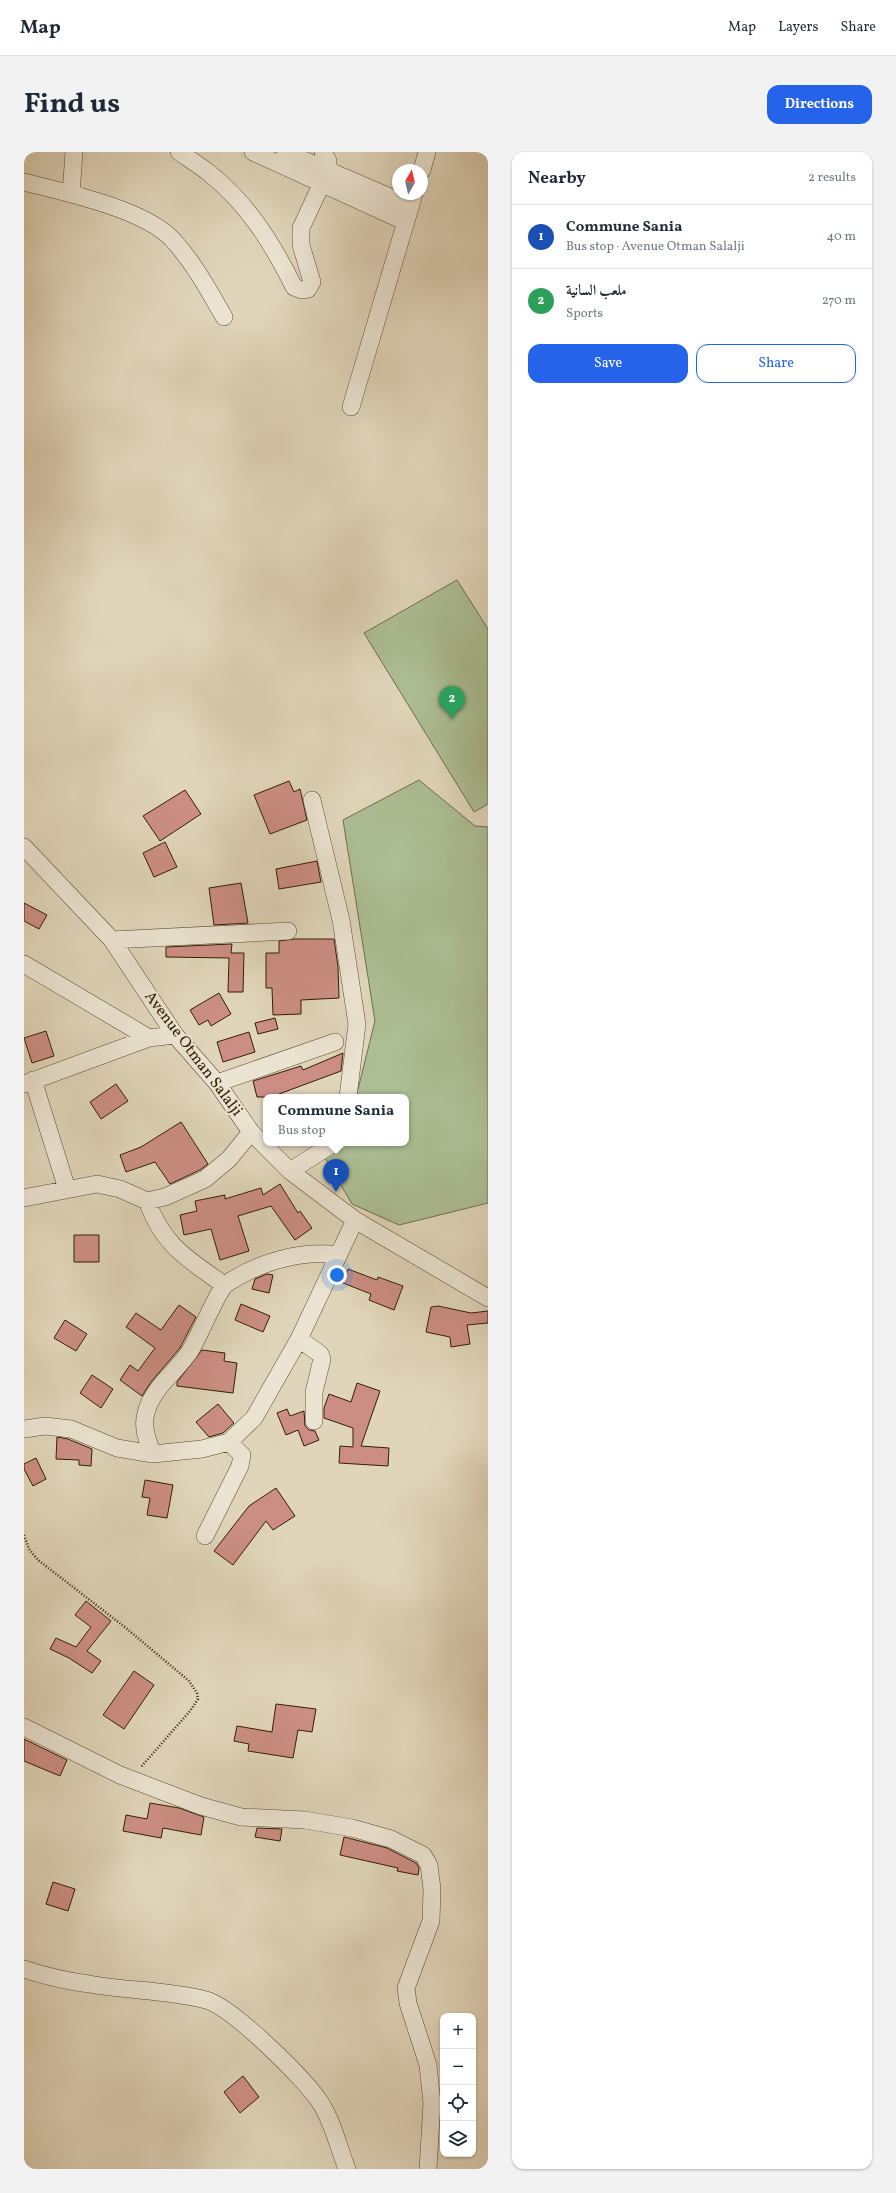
<!DOCTYPE html>
<meta charset="utf-8">
<style>
body{margin:0;font-family:Vollkorn,Amiri,serif;background:#f2f2f3;color:#1f2937}
.controls{position:absolute;right:12px;bottom:12px;display:grid;overflow:hidden;border-radius:8px;box-shadow:0 1px 3px #0004}
.controls button{width:36px;height:36px;display:grid;place-items:center;padding:0;border:0;border-bottom:1px solid #e0e1e3;background:#fff;color:#1f2937;font:20px sans-serif}
.compass{position:absolute;left:368px;top:12px;width:36px;height:36px;border-radius:50%;background:#fff;box-shadow:0 1px 3px #0004;rotate:8deg}
.you{position:absolute;left:313px;top:1123px;width:14px;height:14px;margin:-10px;border:3px solid #fff;border-radius:50%;background:#1a73e8;box-shadow:0 0 0 6px #1a73e833}
.badge{display:grid;place-items:center;width:26px;height:26px;border-radius:50%;background:#2563eb;color:#fff;font-size:13px;font-weight:700}
.pin{position:absolute;translate:-50% -33px;filter:drop-shadow(0 1px 2px #0008)}
.pin::after{content:'';position:absolute;top:21px;width:14px;height:12px;background:inherit;clip-path:polygon(0 0,100% 0,50% 100%)}
.popup{position:absolute;left:239px;top:942px;width:146px;height:52px;box-sizing:border-box;display:grid;place-content:center;border-radius:8px;background:#fff;filter:drop-shadow(0 1px 3px #0005);font-size:13px;white-space:nowrap;color:#747a83}
.popup b{font-size:15px;color:#1f2937}
.popup::after{content:'';position:absolute;left:50%;top:100%;margin-left:-8px;border:8px solid transparent;border-top-color:#fff}
.list{margin:0;padding:0;list-style:none}
h2{display:flex;justify-content:space-between;align-items:center;height:52px;margin:0;padding:0 16px;font-size:17px}
h2 small{font-size:13px;font-weight:400;color:#747a83}
.list li{display:grid;grid-template-columns:26px 1fr auto;gap:12px;align-items:center;box-sizing:border-box;height:64px;padding:0 16px;border-top:1px solid #e0e1e3}
.list b{display:block;font-size:15px;white-space:nowrap}
.list p{margin:0;font-size:13px;white-space:nowrap;color:#747a83}
.list em{font-size:13px;font-style:normal;color:#747a83}
.actions{display:flex;gap:8px;padding:12px 16px}
.actions a{flex:1;padding:9px 0;border:1px solid #2563eb;border-radius:12px;text-align:center;font-size:14px;color:#2563eb}
.actions .main{background:#2563eb;color:#fff}
.icon{flex:none;width:22px;height:22px;fill:none;stroke:currentColor;stroke-width:2;stroke-linecap:round;stroke-linejoin:round}
.map{position:relative;flex:none;width:464px;height:2017px;overflow:hidden;border-radius:12px}
header{display:flex;align-items:center;gap:24px;box-sizing:border-box;height:56px;padding:0 20px;background:#fff;border-bottom:1px solid #e0e1e3}
header strong{font-size:19px}
nav{display:flex;gap:22px;margin-inline-start:auto;font-size:14px}
.intro{display:flex;align-items:center;justify-content:space-between;box-sizing:border-box;height:96px;padding:0 24px}
h1{margin:0;font-size:28px}
.button{padding:10px 18px;border-radius:12px;background:#2563eb;color:#fff;font-size:14px;font-weight:700}
main{display:flex;gap:24px;padding:0 24px}
aside{flex:1;background:#fff;border-radius:12px;box-shadow:0 1px 3px #0004}
.map>svg:first-child{display:block}
</style>
<header>
<strong>Map</strong>
<nav><a>Map</a><a>Layers</a><a>Share</a></nav>
</header>
<div class="intro"><h1>Find us</h1><a class="button">Directions</a></div>
<main>
<div class="map">
<svg width="464" height="2017" viewBox="0 0 464 2017">
<rect width="100%" height="100%" fill="#e0d5ba"/>
<filter id="stains"><feTurbulence type="fractalNoise" baseFrequency=".005" numOctaves="4"/><feColorMatrix values="0 0 0 0 .2 0 0 0 0 .09 0 0 0 0 .02 0 0 0 .5 -.17"/></filter>
<radialGradient id="worn" r=".72"><stop offset=".6" stop-color="#630" stop-opacity="0"/><stop offset="1" stop-color="#630" stop-opacity=".3"/></radialGradient>
<path fill="#acbe94" stroke="#6f6e4a" d="M433 428 464 477V652L450 660 340 481Z
M395 628 451 674 464 675V1051L375 1073 328 1052 299 1003 309 991H382V945H332L351 869 319 668Z"/>
<path fill="#cc8e84" stroke="#321e01" d="M265 629 270 640 276 637 283 668 246 682 230 643Z
M161 638 177 662 136 689 119 664Z
M141 690 153 715 130 725 119 701Z
M293 709 297 730 255 737 252 717Z
M217 731 224 771 190 773 185 736Z
M0 751 23 763 15 777 0 769Z
M270 787H310L314 815 315 846 277 848V862L249 863 248 836H242V801H255V789Z
M208 792 207 801H220L219 840H204L205 806 142 805V795Z
M195 841 207 862 187 874 184 868 175 873 166 858Z
M251 866 254 877 234 882 231 871Z
M22 879 30 904 8 911 0 886Z
M225 880 231 900 199 910 193 890Z
M319 901 317 919 255 942 256 945H233L229 929 277 914 279 918Z
M92 932 104 949 77 967 66 950Z
M157 970 184 1012 176 1018 146 1032 131 1010 102 1020 96 1003 117 995Z
M256 1032 274 1061 276 1059 288 1076 271 1088 247 1054 214 1064 225 1099 196 1108 187 1077 160 1083 156 1063 173 1059 171 1049 201 1043V1047L237 1036 239 1043Z
M50 1083H75V1110H50Z
M324 1117 353 1128 354 1125 379 1134 370 1158 345 1148 347 1142 319 1131Z
M243 1122 249 1123 245 1141 228 1137 231 1127Z
M217 1152 246 1164 239 1180 211 1168Z
M155 1153 172 1165 156 1196 127 1230 118 1244 96 1228 106 1213 114 1219 131 1196 102 1175 112 1161 137 1178Z
M414 1154 447 1161 464 1159V1171L443 1173 446 1192 427 1195 426 1185 402 1180 407 1155Z
M41 1168 63 1182 52 1199 30 1186Z
M178 1198 201 1201 200 1209 213 1211 209 1241 153 1234V1230Z
M68 1223 89 1237 77 1256 56 1241Z
M333 1231 356 1239 337 1294 365 1296 364 1314 315 1311 316 1294 329 1295V1276L300 1266V1256L305 1242 327 1250Z
M194 1252 210 1271 199 1281 185 1285 172 1270Z
M263 1257 266 1264 280 1259 281 1274 285 1278 291 1279 295 1288 280 1294 274 1278 262 1283 253 1261Z
M33 1285 44 1287 68 1297 67 1314 55 1313V1308L32 1307Z
M12 1306 22 1327 9 1334 0 1317V1312Z
M121 1328 149 1333 143 1366 123 1363 126 1346 118 1345Z
M252 1336 271 1364 249 1378 242 1369 209 1413 190 1399 225 1354Z
M62 1449 87 1469 63 1499 77 1509 68 1521 45 1506 26 1497 32 1486 52 1495 67 1475 51 1463Z
M110 1519 130 1533 100 1577 79 1563Z
M252 1552 292 1557 288 1580 274 1578 269 1606 224 1599 225 1592 210 1589 213 1574 248 1580Z
M0 1587 43 1608 36 1624 0 1609Z
M126 1651 155 1656 180 1665 177 1683 139 1676 137 1686 99 1679 102 1663 123 1667Z
M233 1676 258 1677 256 1689 231 1685Z
M320 1685 363 1696 392 1711 395 1716 394 1723 373 1719 374 1716 316 1703Z
M29 1730 51 1737 44 1759 22 1752Z
M219 1924 235 1945 216 1961 200 1940Z"/>
<g fill="none" stroke-linecap="round" stroke-linejoin="round">
<g stroke="#5e4c2f" stroke-width="18">
<path id="street" d="M155 0C165 7 175 13 185 21 224 52 248 91 270 135L277 138 284 137 288 130 277 93V76L304 18V9L299 0
M229 0 382 70
M261 0 387 54
M398 18 403 0
M0 30C40 40 121 57 149 88 170 111 185 139 200 165
M47 42 50 0
M327 255 390 42
M288 648 317 768 333 872 324 945
M0 695 88 788 151 883 193 931 227 980 266 1019 331 1068 464 1146
M88 788 264 779
M0 812 125 886
M9 928 43 1037
M193 931 311 890
M0 932 125 886 151 883
M266 1019 310 991
M0 1046 73 1032 96 1037 123 1049 141 1045 181 1027 205 1007 227 980
M123 1049C140 1095 163 1106 200 1133
M275 1187 296 1202 298 1207 290 1240V1269
M0 1277 21 1274 47 1277 93 1296 129 1302 178 1297 205 1290 230 1266 275 1187 331 1068
M129 1302C123 1289 118 1275 122 1261 128 1236 152 1220 166 1199 174 1187 194 1138 202 1132 235 1110 276 1098 315 1103
M181 1384 216 1314 218 1303 205 1290
M0 1575 96 1623 177 1654 217 1665 281 1668 328 1676 367 1687 399 1703 405 1713 408 1737 407 1769 382 1836 384 1851 404 1913 408 1951 404 2017
M0 1817C21 1824 43 1829 65 1832 103 1839 144 1838 182 1848 208 1855 280 1926 296 1950 309 1970 314 1994 323 2017"/>
</g>
<path stroke="#321e01" stroke-width="2.5" stroke-dasharray="1 2" stroke-linecap="butt" d="M0 1383 5 1397 14 1408 102 1476 165 1529 173 1541 174 1547 166 1559 117 1615"/>
<use href="#street" stroke="#ebe4d2" stroke-width="17"/>
</g>
<g text-anchor="middle" dominant-baseline="central" stroke-width="4" stroke-linejoin="round" paint-order="stroke">
<g font-size="16" fill="#321e01" stroke="#ebe4d2">
<text transform="translate(169 902) rotate(53)">Avenue Otman Salalji</text>
</g>
</g>
<rect width="100%" height="100%" filter="url(#stains)"/>
<rect width="100%" height="100%" fill="url(#worn)"/>
</svg>
<div class="controls">
<button>+</button>
<button>−</button>
<button><svg class="icon" aria-label="locate" viewBox="0 0 24 24"><circle cx="12" cy="12" r="6"/><path d="M12 2v4M12 18v4M2 12h4M18 12h4"/></svg></button>
<button><svg class="icon" aria-label="layers" viewBox="0 0 24 24"><path d="M12 4l9 5-9 5-9-5zM3 14l9 5 9-5"/></svg></button>
</div>
<svg class="compass" viewBox="-18 -18 36 36"><path d="M0-13l5 13h-10z" fill="#e53935"/><path d="M0 13l5-13h-10z" fill="#747a83"/></svg>
<div class="you"></div>
<div class="pin badge" style="left:312px;top:1040px;background:#1a4fb4">1</div>
<div class="popup"><b>Commune Sania</b>Bus stop</div>
<div class="pin badge" style="left:428px;top:567px;background:#2e9e5b">2</div>
</div>
<aside>
<h2>Nearby<small>2 results</small></h2>
<ul class="list">
<li><span class="badge" style="background:#1a4fb4">1</span><div><b>Commune Sania</b><p>Bus stop · Avenue Otman Salalji</p></div><em>40 m</em></li>
<li><span class="badge" style="background:#2e9e5b">2</span><div><b>ملعب السانية</b><p>Sports</p></div><em>270 m</em></li>
</ul>
<div class="actions"><a class="main">Save</a><a>Share</a></div>
</aside>
</main>
